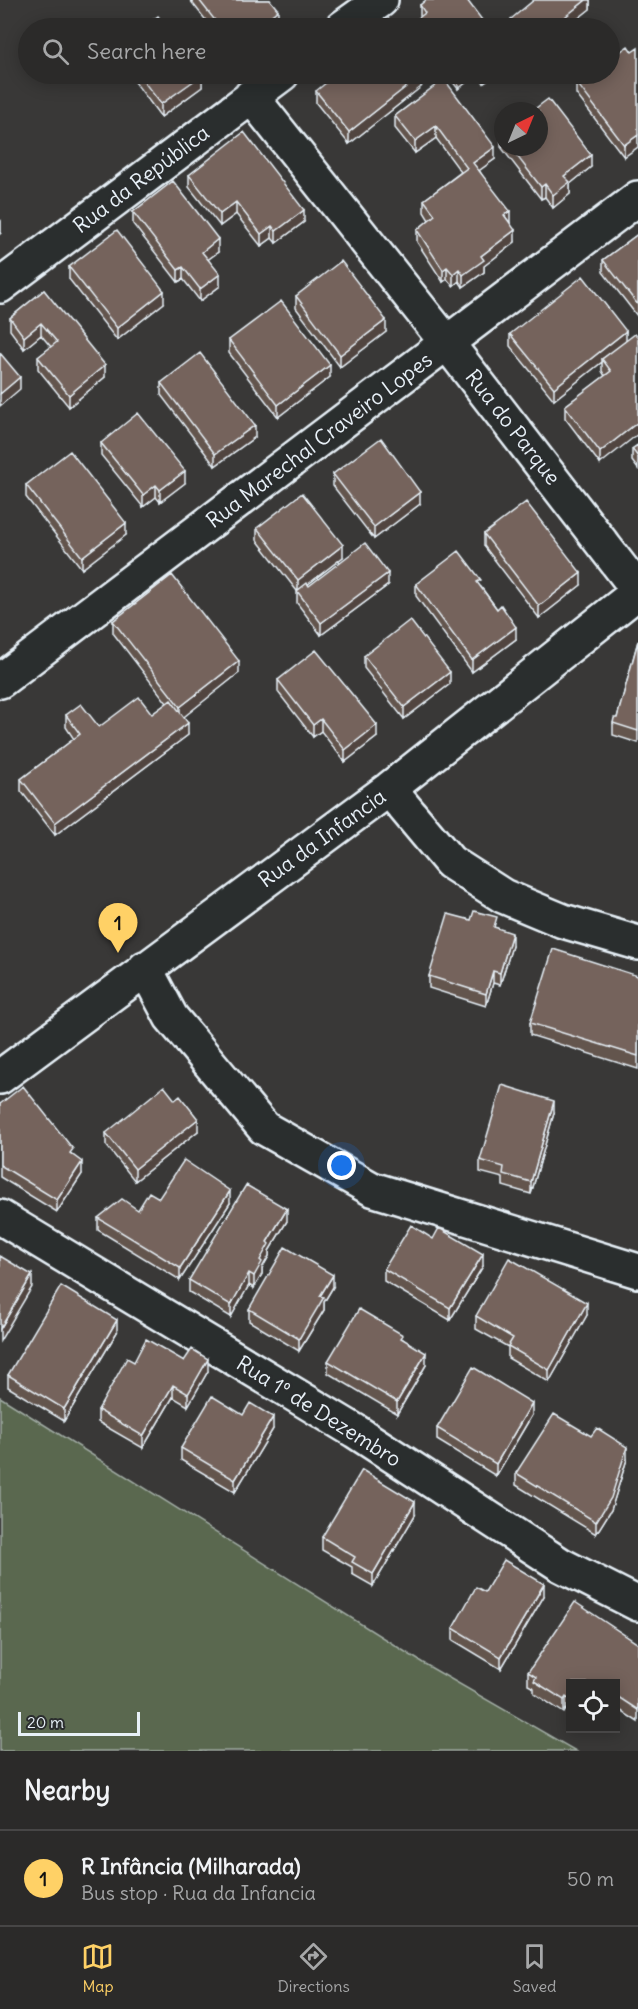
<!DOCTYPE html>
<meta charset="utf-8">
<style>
body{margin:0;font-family:Delius,sans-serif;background:#373635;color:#f1f3f6}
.controls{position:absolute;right:18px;bottom:18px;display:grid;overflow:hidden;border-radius:0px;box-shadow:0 3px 15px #0003}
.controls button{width:54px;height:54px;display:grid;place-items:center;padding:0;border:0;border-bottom:2px solid #474646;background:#2b2a29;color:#f1f3f6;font:30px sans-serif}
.compass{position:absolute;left:494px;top:102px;width:54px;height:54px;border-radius:50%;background:#2b2a29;box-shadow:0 3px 15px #0003;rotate:43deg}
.scale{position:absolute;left:18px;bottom:15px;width:122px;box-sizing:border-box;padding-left:6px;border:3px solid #e8f1f8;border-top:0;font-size:16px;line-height:21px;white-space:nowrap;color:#e8f1f8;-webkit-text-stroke:4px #2a2d2e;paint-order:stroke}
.you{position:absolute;left:342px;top:1166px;width:21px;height:21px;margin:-15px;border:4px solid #fff;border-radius:50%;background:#1a73e8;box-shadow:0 0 0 9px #1a73e833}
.badge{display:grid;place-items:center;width:39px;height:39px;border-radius:50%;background:#ffd166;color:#111;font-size:20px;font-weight:700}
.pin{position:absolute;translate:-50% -50px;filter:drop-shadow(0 2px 3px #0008)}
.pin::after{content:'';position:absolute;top:32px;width:21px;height:18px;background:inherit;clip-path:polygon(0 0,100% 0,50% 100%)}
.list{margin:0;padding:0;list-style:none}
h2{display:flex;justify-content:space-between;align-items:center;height:78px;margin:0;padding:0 24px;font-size:26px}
h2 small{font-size:20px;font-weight:400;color:#a6a7a8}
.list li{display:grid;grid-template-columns:39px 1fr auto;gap:18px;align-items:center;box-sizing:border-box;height:96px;padding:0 24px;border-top:2px solid #474646}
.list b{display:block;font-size:22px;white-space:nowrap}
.list p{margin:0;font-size:20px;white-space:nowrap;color:#a6a7a8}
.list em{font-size:20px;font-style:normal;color:#a6a7a8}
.icon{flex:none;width:33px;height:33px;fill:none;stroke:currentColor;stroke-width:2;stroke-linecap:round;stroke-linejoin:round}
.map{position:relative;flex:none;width:638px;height:1751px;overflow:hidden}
.search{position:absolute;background:#2b2a29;box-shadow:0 3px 15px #0003;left:18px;right:18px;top:18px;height:66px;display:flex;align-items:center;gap:15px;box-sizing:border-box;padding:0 21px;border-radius:33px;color:#a6a7a8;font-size:22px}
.sheet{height:174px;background:#2b2a29}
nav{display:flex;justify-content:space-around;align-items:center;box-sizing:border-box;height:84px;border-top:2px solid #474646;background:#2b2a29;font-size:16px;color:#a6a7a8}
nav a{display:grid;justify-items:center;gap:3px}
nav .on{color:#ffd166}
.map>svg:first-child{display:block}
</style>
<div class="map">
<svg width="638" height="1751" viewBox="0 0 638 1751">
<rect width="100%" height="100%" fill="#393837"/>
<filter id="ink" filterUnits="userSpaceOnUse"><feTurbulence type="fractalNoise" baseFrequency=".0167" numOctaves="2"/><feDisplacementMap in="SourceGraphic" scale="12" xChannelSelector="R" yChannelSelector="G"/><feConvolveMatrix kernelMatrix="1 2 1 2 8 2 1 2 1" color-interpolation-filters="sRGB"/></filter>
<g filter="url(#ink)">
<path fill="#5a6850" stroke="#a1aca4" stroke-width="1.5" d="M0 1397 423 1663 576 1751H0Z"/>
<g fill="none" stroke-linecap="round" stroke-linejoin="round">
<g stroke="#e8f1f8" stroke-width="38">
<path id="street" d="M342 28 381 0
M251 96 447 343 638 590
M0 286 282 74
M0 681 638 198
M389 789 450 862 503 896 563 921 638 943
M145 968 171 1017 264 1128 372 1189 638 1271
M0 1077 389 789 638 592
M0 1217 355 1431 561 1565 638 1604"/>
</g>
<use href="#street" stroke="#2a2d2e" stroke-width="33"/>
</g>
<path fill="#64554e" stroke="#e8f1f8" stroke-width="1.5" d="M190 0H270L278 22 270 28H212Z
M590 0V9L566 28H511V19Z
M420 5 488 28H416V20L420 17Z
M632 52 624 157 576 94V82Z
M129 74H201L202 87 161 117Z
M447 74H497L484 83 477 74 458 89Z
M444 79 495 159 479 170 510 223 515 242 484 266V272L463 287 459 281 453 286 447 279 443 282 417 242V230L429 220 424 212V200L461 172 436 138 415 153 395 128V116Z
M421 87 349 144 316 103V91Z
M503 133V147H539L591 167 570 184V194L553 208 545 197 541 199 501 147V135Z
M189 175 304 222 276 243 272 238 261 246 236 214 220 226 189 187Z
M133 212 218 252 208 259 220 286 200 301 183 279 178 282 133 224Z
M638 234V317L603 272V260Z
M69 267 164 303 117 340 69 279Z
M44 290 105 377 69 407 38 369V357L51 347 41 335 24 349 10 330V318Z
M296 296 386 332 340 367 296 308Z
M626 331 600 464 565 418V406L605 376 602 371V362L554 400 510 346V334Z
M229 340 330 377 278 417 229 353Z
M161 383 255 437 215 466 161 395Z
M101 443 185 483 160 502 156 497 143 507 101 455Z
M638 445V469L632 461V449Z
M333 474 420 504 374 539 333 486Z
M26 485 126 535 82 569 26 497Z
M257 528 343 557 308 584 309 586 388 585 321 635 297 603V591L257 540Z
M484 534 581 585 539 618 484 546Z
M416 584 481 587 497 609 516 639 472 672 416 596Z
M113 621 239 673 183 717 188 735 55 835 21 791V779L74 739 66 727V715L99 727 152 714 167 703 113 633Z
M638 641V743L613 735V723L617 718Z
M364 656 450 684 404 719 364 668Z
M278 680 377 737 345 762 321 731 313 737 278 692Z
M497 928 512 946 500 985 493 983 486 1006 429 988V976Z
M638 976V1069L530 1035V1023Z
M175 1100 198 1131 135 1181 106 1145V1133Z
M0 1104 73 1155 82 1174 57 1212 0 1177Z
M554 1113 531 1194 503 1186V1178L480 1172V1160Z
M230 1203 180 1280 98 1230V1218L138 1210Z
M287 1221 269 1251V1256L262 1268V1274L254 1288 249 1285 231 1317 189 1292V1280Z
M433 1239 483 1266 450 1320 384 1281V1269Z
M333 1287 324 1302V1310L299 1351 249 1321V1309Z
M587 1315 549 1382 508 1358V1347L476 1329V1316Z
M117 1332 64 1421 8 1387V1375Z
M403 1339 426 1365 397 1414 328 1373V1361Z
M184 1361 208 1371 188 1406 173 1397 143 1448 98 1422V1410L134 1362Z
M243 1415 273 1429 235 1492 181 1460V1448Z
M532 1415 496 1476 437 1440V1428Z
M591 1436 627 1459 611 1510 596 1534 516 1485V1473Z
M415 1515 373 1586 352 1574V1567L322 1550V1537Z
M485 1592 544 1596 501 1669 453 1640V1628Z
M638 1644V1722L615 1707V1683H570V1712L566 1709 564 1713 534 1693V1688L528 1685V1672Z"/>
<path fill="#514540" stroke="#e8f1f8" stroke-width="1.5" d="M586 0H590V9L566 28H551Z
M278 10V22L270 28H255Z
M462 74H477L458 89V77Z
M484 74H497L484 83Z
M202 75V87L161 117V104Z
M421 75V87L349 144V132Z
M436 126V138L415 153V141Z
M638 135V147L624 157V145Z
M495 147V159L473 175V163Z
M591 155V167L570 184V194L553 208V195L564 176Z
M545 184V197L541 199V187Z
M236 202V214L220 226V214Z
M304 210V222L276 243V231Z
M510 211V223L504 215Z
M1 221V233L0 234V222Z
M272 226V238L261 246V234Z
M515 230V242L484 266V272L463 287V275L481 256Z
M218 239V252L202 264V252Z
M183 267V279L178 282V270Z
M447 267V279L443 282V270Z
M459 269V281L453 286V274Z
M220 274V286L200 301V289Z
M164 291V303L117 340V328Z
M386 320V332L340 367V355Z
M41 323V335L24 349V337Z
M626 331V343L602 359V362L554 400V388Z
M105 365V377L69 407V395Z
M330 365V377L278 417V405Z
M20 377V389L0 406V394Z
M638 422V434L600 464V452Z
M255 425V437L215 466V454Z
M185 471V483L160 502V490Z
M156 485V497L143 507V495Z
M420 492V504L374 539V527Z
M126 523V535L82 569V557Z
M343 545V557L298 592V580Z
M388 573V585L321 635V623Z
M581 573V585L539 618V606Z
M516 627V639L472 672V660Z
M239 661V673L180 720V707Z
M450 672V684L404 719V707Z
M321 719V731L313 737V725Z
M188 723V735L55 835V823Z
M377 725V737L345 762V750Z
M512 933V946L500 985V973Z
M493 971V983L486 1006V994Z
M554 1101V1113L531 1194V1182Z
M198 1119V1131L135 1181V1169Z
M82 1162V1174L57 1212V1200Z
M230 1191V1203L180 1280V1268Z
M287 1209V1221L269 1251V1256L262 1268V1274L254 1288V1276L267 1242Z
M483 1254V1266L450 1320V1308Z
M249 1273V1285L231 1317V1305Z
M32 1275V1287L0 1341V1329Z
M333 1275V1287L324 1302V1310L299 1351V1339L320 1296Z
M587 1303V1315L549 1382V1370Z
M117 1320V1332L64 1421V1409Z
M426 1353V1365L397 1414V1402Z
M208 1359V1371L188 1406V1394Z
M173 1385V1397L143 1448V1436Z
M532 1403V1415L496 1476V1464Z
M273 1417V1429L235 1492V1480Z
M627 1447V1459L611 1510 596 1534V1522Z
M415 1502V1515L373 1586V1574Z
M544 1584V1596L501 1669V1657Z
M566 1697V1709L564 1713V1700Z"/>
<path fill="#74635b" stroke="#e8f1f8" stroke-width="1.5" d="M199 0H270L278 10 255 28H221Z
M426 0H467L488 28H423L416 20 425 13 420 5Z
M534 0H586L551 28H519L511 19Z
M158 16 167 28H142Z
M628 46 632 52 638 48V135L624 145 576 82 586 74H609V60Z
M138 74H201L202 75 161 104Z
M337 74H420L421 75 349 132 316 91Z
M444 79 495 147 473 163 510 211 504 215 515 230 481 256 484 260 463 275 459 269 453 274 447 267 443 270 417 230 435 215 424 200 467 168 436 126 415 141 395 116Z
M548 99 591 155 564 176 570 182 553 195 545 184 541 187 510 147H539V111H532Z
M244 132 304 210 276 231 272 226 261 234 236 202 220 214 189 175Z
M173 181 218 239 202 252 220 274 200 289 183 267 178 270 133 212Z
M117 230 164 291 117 328 69 267Z
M638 234V305L603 260Z
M341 261 386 320 340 355 296 296Z
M583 276 626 331 554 388 510 334Z
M44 290 105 365 69 395 38 357 57 342 41 323 24 337 10 318Z
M281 301 330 365 278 405 229 340Z
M635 334 638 337V422L600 452 565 406 611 371 602 359Z
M0 353 20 377 0 394Z
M200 353 255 425 215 454 161 383Z
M138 413 185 471 160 490 156 485 143 495 101 443Z
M381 438 420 492 374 527 333 474Z
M638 445V457L632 449Z
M70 451 126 523 82 557 26 485Z
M302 493 343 545 298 580 257 528Z
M526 502 581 573 539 606 484 534Z
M365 543 388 573 321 623 297 591 307 583 309 586Z
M459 551 481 580 477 582 497 609 501 605 516 627 472 660 416 584Z
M172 575 239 661 180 707 113 621Z
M410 620 450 672 404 707 364 656Z
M638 641V731L613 723 614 718H617Z
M316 650 377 725 345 750 321 719 313 725 278 680Z
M139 697 152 714 171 700 188 723 55 823 21 779 80 734 66 715 81 704 99 727Z
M474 911 497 917 494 927 512 933 500 973 493 971 486 994 429 976 448 914 471 920Z
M553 949 638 976V1056L530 1023Z
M502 1085 554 1101 531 1182 503 1174 504 1167 480 1160Z
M23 1086 73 1149 70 1153 82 1162 57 1200 0 1165V1104Z
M164 1086 175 1100 180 1096 198 1119 135 1169 106 1133Z
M184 1160 230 1191 180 1268 98 1218 122 1199 138 1210 149 1192 159 1198Z
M246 1185 287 1209 267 1242 269 1244 260 1260 262 1262 254 1276 249 1273 231 1305 189 1280Z
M411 1225 433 1239 439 1228 483 1254 450 1308 384 1269Z
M285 1247 333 1275 320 1296 324 1297 299 1339 249 1309Z
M0 1256 32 1275 0 1329Z
M509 1258 587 1303 549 1370 508 1346 513 1338 476 1316Z
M61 1286 117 1320 64 1409 8 1375Z
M359 1309 403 1335 401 1338 426 1353 397 1402 328 1361Z
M146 1339 184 1361 192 1349 208 1359 188 1394 173 1385 143 1436 98 1410 127 1358 134 1362Z
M473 1367 532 1403 496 1464 437 1428Z
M212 1396 243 1415 250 1403 273 1417 235 1480 181 1448Z
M554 1414 591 1436 597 1428 627 1447 611 1498 596 1522 516 1473Z
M362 1470 415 1502 373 1574 352 1562 355 1557 322 1537Z
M504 1560 544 1584 501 1657 453 1628 476 1587 485 1592Z
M575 1602 638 1644V1710L615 1695V1683H570V1700L566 1697 564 1700 534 1681 536 1677 528 1672Z"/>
</g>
<g text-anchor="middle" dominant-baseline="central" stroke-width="5" stroke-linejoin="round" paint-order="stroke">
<g font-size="21" fill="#e8f1f8" stroke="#2a2d2e">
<text transform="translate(141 179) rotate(-37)">Rua da República</text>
<text transform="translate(513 427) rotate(52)">Rua do Parque</text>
<text transform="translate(319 440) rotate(-37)">Rua Marechal Craveiro Lopes</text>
<text transform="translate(322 838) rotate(-36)">Rua da Infancia</text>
<text transform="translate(319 1411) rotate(32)">Rua 1º de Dezembro</text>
</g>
</g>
</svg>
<div class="controls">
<button><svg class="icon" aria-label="locate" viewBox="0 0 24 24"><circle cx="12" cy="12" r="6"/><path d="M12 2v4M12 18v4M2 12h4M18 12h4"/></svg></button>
</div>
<svg class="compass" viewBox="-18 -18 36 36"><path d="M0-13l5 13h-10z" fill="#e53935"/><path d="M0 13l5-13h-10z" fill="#a6a7a8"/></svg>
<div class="scale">20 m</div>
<div class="you"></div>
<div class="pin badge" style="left:118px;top:953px">1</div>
<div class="search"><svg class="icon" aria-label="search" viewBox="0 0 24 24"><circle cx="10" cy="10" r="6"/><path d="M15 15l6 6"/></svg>Search here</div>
</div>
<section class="sheet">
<h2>Nearby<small></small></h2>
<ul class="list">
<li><span class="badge">1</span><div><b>R Infância (Milharada)</b><p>Bus stop · Rua da Infancia</p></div><em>50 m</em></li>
</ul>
</section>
<nav>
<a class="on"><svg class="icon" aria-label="map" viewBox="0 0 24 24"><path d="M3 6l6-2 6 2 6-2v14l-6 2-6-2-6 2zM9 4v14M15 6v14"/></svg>Map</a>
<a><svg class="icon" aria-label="directions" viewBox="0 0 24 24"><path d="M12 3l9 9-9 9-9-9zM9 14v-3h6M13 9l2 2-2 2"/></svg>Directions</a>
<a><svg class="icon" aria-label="saved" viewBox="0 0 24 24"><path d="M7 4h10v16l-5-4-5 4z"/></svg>Saved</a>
</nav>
